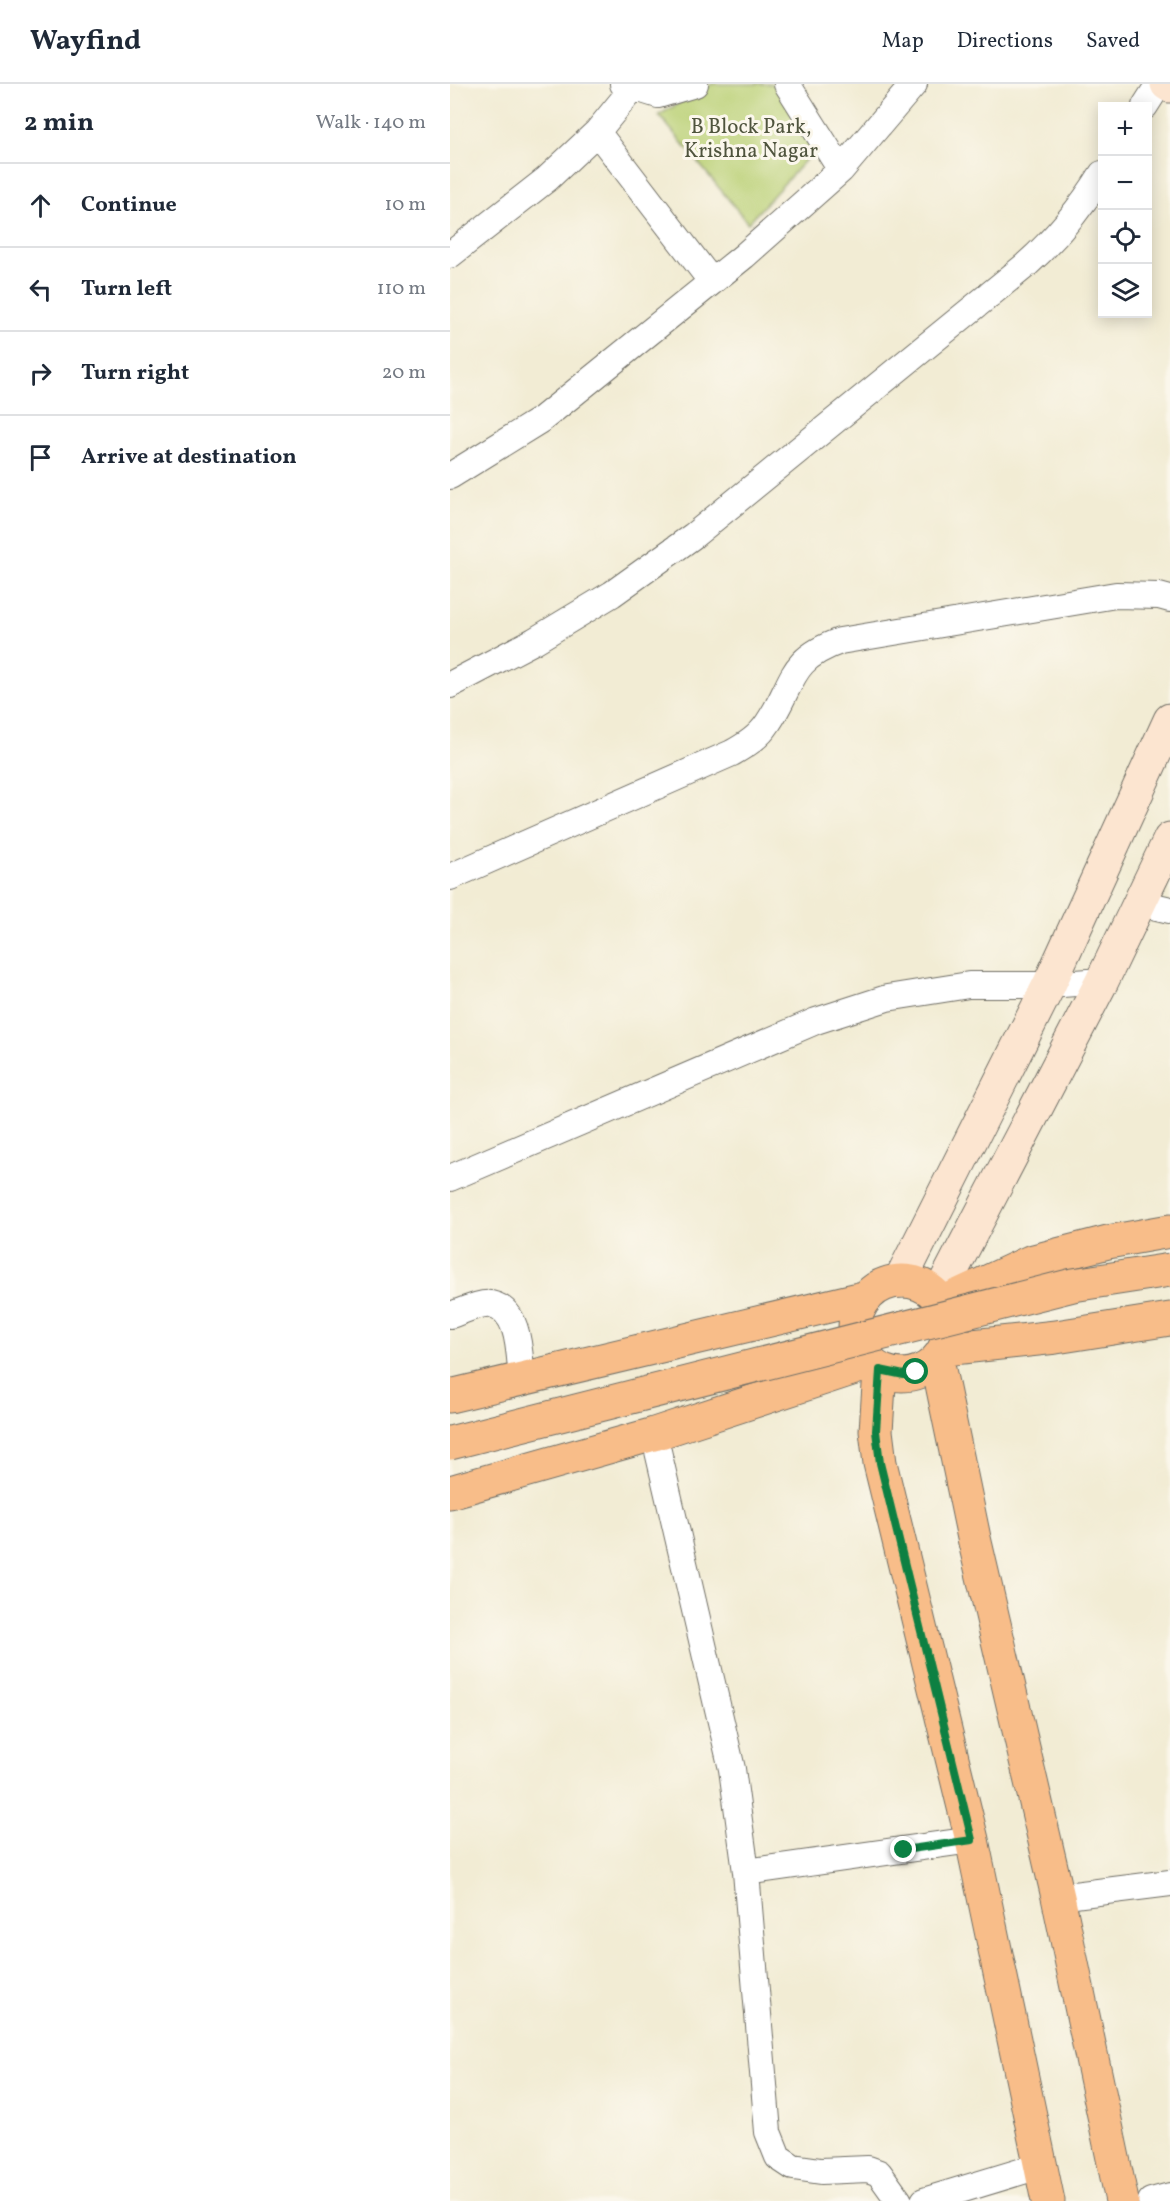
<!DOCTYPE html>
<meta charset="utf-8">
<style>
body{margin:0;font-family:Vollkorn,serif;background:#f6f6f7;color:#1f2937}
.controls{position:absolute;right:18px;top:18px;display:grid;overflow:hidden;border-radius:0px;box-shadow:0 3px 15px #0003}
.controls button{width:54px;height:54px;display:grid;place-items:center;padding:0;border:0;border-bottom:2px solid #e0e1e3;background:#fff;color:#1f2937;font:30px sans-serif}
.stop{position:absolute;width:18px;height:18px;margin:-14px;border:4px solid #0b8043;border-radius:50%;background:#fff}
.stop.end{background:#0b8043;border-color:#fff;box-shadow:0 2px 6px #0008}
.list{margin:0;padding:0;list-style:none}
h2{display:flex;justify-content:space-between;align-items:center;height:78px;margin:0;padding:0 24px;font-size:26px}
h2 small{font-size:20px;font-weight:400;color:#747a83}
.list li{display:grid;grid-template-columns:39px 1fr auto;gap:18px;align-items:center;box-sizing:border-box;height:84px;padding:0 24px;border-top:2px solid #e0e1e3}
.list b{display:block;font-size:22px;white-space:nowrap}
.list em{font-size:20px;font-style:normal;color:#747a83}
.icon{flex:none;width:33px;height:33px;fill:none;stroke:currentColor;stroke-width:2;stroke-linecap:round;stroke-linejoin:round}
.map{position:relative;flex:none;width:720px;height:2117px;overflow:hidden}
header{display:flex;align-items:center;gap:36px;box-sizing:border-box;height:84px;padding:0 30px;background:#fff;border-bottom:2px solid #e0e1e3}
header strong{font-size:28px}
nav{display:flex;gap:33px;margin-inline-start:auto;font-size:21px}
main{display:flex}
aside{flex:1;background:#fff}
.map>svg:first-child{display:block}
</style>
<header>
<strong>Wayfind</strong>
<nav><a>Map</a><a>Directions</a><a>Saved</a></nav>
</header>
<main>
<aside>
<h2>2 min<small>Walk · 140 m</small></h2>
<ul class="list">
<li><svg class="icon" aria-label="ahead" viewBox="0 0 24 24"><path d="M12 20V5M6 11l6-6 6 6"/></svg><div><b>Continue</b></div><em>10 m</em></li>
<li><svg class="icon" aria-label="left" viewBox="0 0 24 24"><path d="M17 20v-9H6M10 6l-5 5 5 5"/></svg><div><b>Turn left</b></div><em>110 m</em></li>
<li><svg class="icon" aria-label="right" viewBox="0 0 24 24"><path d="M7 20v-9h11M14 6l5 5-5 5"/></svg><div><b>Turn right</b></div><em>20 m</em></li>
<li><svg class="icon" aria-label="arrive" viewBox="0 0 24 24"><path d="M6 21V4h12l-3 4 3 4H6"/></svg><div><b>Arrive at destination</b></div></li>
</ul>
</aside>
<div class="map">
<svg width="720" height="2117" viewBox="0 0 720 2117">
<rect width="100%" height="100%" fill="#fbf7ec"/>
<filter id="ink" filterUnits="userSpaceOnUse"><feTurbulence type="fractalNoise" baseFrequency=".0167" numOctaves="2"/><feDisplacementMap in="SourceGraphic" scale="12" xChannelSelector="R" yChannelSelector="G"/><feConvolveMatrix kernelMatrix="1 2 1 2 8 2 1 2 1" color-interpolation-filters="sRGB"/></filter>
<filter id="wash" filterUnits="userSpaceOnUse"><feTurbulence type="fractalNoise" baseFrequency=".008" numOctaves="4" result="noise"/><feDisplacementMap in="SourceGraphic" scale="24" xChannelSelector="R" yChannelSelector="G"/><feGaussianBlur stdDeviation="1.35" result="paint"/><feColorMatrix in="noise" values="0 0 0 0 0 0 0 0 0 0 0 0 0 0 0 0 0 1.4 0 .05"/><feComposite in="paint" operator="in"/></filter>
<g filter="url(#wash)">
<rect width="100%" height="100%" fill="#f2ecd4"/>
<path fill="#bad074" stroke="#727e50" stroke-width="1.5" d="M262 0H338L381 48 298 139 209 31Z"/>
</g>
<g filter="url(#ink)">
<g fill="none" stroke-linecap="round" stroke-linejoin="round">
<g stroke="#716f66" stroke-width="28">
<path id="street" d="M173 0 208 11 245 0
M337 0 391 86
M695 22 709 0
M147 48 262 198
M0 171 97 95 147 48 182 5
M0 392 92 335 294 172 391 86 464 0
M0 601 84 557 162 510 243 452 576 181C606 154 631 124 652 90
M0 793 282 669C296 661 309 653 318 639 345 599 337 576 390 557L666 511 709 512 720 515
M690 819 720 826
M0 1094 366 937 437 914 519 901H599L652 897
M0 1231C11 1228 30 1218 41 1220 71 1226 69 1272 72 1295
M204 1350 282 1685 296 1788 318 2048 328 2073 343 2083 371 2087 418 2085 429 2089 449 2117
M296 1788 522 1756
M608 1813 720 1799
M474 2117 589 2082
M701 2117 720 2112"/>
</g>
<g stroke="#716f66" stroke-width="35">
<path id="secondary" d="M717 0 720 2
M450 1197 599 901 720 636
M488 1213 652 897 720 755"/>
</g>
<g stroke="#716f66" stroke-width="35">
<path id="primary" d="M405 1244a47 47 0 1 1 94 0a47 47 0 1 1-94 0Z
M492 1219 580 1178 658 1158 720 1147
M494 1265 606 1253 720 1235
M487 1276 524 1454 608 1813 672 2117
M430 1286 426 1347 430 1379 522 1756 598 2117
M0 1312 417 1213
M0 1408 204 1350 420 1279"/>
</g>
<use href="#street" stroke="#fff" stroke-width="26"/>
<use href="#secondary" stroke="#fce5d0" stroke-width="33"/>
<use href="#primary" stroke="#f8bd89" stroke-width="33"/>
<g stroke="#716f66" stroke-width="35" stroke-linecap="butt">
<path id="primary-bridge" d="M0 1359 623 1201 720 1186"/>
</g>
<use href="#primary-bridge" stroke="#f8bd89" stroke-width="33"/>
</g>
</g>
<g fill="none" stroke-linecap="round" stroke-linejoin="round" filter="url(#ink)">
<path stroke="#0b8043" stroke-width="8" d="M454 1766 522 1756 430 1379 426 1347 430 1286 454 1291 466 1288"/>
</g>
<g text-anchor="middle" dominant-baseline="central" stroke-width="6" stroke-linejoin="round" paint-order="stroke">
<g font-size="21" fill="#4f543d" stroke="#fbf7ec">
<text x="301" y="43">B Block Park,<tspan x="301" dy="24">Krishna Nagar</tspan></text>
</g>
</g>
</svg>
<div class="controls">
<button>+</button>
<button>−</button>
<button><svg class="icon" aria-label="locate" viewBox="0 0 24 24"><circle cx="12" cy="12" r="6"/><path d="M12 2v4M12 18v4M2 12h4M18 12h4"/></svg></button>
<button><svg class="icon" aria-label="layers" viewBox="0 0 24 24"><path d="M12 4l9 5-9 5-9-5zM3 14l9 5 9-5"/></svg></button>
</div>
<div class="stop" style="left:466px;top:1288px"></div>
<div class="stop end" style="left:454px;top:1766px"></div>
</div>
</main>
